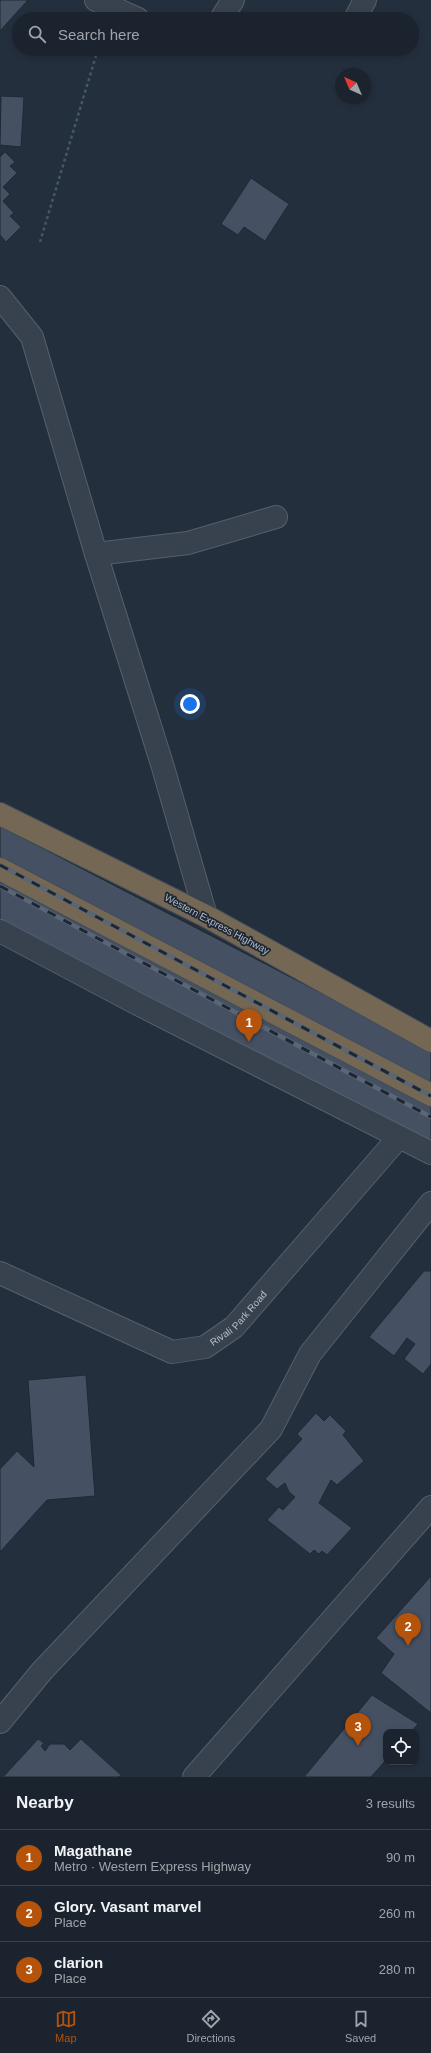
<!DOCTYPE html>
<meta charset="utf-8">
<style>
body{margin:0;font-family:Helvetica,sans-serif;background:#282f3a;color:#f1f3f6}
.controls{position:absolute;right:12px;bottom:12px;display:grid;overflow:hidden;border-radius:8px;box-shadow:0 2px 6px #0003}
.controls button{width:36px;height:36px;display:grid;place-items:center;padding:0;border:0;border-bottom:1px solid #39404a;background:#1b232e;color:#f1f3f6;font:20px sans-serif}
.compass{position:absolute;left:335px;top:68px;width:36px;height:36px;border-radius:50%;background:#1b232e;box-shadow:0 2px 6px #0003;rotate:316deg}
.you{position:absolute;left:190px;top:704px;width:14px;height:14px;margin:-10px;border:3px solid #fff;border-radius:50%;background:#1a73e8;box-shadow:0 0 0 6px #1a73e833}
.badge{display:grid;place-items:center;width:26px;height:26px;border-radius:50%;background:#b45309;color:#fff;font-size:13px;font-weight:700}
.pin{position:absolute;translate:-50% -33px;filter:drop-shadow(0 1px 2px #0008)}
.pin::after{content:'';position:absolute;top:21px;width:14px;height:12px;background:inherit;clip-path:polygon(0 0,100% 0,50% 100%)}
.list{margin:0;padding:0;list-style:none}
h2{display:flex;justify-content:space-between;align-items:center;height:52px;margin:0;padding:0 16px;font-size:17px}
h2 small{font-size:13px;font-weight:400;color:#a0a4aa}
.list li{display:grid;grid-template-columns:26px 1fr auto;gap:12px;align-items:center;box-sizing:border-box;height:56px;padding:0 16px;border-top:1px solid #39404a}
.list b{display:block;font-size:15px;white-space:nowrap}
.list p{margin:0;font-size:13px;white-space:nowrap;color:#a0a4aa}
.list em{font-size:13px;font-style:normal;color:#a0a4aa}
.icon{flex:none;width:22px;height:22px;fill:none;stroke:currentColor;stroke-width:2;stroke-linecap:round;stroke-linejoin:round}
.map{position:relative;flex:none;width:431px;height:1777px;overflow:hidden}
.search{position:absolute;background:#1b232e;box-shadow:0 2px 6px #0003;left:12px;right:12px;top:12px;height:44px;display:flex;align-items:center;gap:10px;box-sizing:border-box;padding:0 14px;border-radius:22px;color:#a0a4aa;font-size:15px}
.sheet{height:220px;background:#1b232e}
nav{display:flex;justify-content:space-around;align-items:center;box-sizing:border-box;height:56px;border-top:1px solid #39404a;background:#1b232e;font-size:11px;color:#a0a4aa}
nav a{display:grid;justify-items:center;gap:2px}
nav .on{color:#b45309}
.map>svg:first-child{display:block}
</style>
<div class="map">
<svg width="431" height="1777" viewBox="0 0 431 1777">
<rect width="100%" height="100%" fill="#242f3e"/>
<path fill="#455162" stroke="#1f2835" d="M0 0H28L0 31Z
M1 96 24 97 21 147 0 145Z
M5 152 15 162 10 166 17 173 3 187 10 194 3 201 14 213 10 216 21 227 6 242 0 235V157Z
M251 178 289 204 265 241 244 227 238 235 221 224Z
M0 826 431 1050V1148L0 923Z
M424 1271H431V1364L423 1374 404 1359 415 1344 407 1338 394 1356 369 1337Z
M86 1375 95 1496 47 1500 0 1552V1469L17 1451 34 1467 28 1380Z
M316 1413 324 1421 330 1415 346 1431 343 1435 364 1461 337 1485 331 1480 319 1503 352 1528 327 1555 322 1551 319 1554 314 1550 310 1554 267 1520 279 1507 283 1510 295 1497 289 1492 285 1483 277 1489 265 1479 302 1439 297 1434Z
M431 1576V1713L381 1673 394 1654 376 1638Z
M372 1695 418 1724 411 1732H386V1760L371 1777H304Z
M38 1739 44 1743 41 1746 45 1751 50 1744H64L70 1750 81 1739 121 1775 119 1777H3Z"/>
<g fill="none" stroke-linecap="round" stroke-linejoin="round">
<g stroke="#565f6c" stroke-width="24">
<g id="minor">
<path d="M96 0 138 19"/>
<path d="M221 19 233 0"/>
<path d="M355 19 365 0"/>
<path d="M0 297 32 337 96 554 162 764 206 916"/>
<path d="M96 554 188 543 276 517"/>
<path d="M0 931 134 1002 431 1153"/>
<path id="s1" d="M0 1273 172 1352 205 1347 234 1327 399 1137"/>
<path d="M0 1722 42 1671 271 1429 310 1354 431 1203"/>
<path d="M194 1777 431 1507"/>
</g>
</g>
<g stroke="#434c59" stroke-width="24">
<path id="highway" d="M0 814 206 916 431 1041
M0 869 431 1095"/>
</g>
<path stroke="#44595c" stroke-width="2.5" stroke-dasharray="3 3" stroke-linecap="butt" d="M40 242 98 49"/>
<use href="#minor" stroke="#38414e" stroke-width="22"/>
<use href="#highway" stroke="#746855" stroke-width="22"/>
<g stroke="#5a6575" stroke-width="4.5">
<path id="rail" d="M0 865 431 1096
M0 886 431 1117"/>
</g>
<use href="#rail" stroke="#1d2633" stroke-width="3" stroke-dasharray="9" stroke-linecap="butt"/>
</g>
<g text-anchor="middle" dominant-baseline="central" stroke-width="3.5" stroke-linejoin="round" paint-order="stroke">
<g font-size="10" fill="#b4bcc9" stroke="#1d2633">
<text transform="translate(217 924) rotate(28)">Western Express Highway</text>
<text stroke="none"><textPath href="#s1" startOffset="267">Rivali Park Road</textPath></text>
</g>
</g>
</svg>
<div class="controls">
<button><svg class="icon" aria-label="locate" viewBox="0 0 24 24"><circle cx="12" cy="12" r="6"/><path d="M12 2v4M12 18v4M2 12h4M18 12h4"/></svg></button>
</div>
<svg class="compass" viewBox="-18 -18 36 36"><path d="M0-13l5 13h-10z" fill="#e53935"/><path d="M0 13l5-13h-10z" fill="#a0a4aa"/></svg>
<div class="you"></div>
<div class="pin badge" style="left:249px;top:1042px">1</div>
<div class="pin badge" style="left:408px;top:1646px">2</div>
<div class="pin badge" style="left:358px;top:1746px">3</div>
<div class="search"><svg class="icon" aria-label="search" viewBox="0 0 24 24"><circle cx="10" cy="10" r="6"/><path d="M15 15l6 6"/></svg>Search here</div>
</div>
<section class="sheet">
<h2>Nearby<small>3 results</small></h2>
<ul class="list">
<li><span class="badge">1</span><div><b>Magathane</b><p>Metro · Western Express Highway</p></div><em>90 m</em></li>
<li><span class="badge">2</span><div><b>Glory. Vasant marvel</b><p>Place</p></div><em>260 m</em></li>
<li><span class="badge">3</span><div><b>clarion</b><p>Place</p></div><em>280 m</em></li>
</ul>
</section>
<nav>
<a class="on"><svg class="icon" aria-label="map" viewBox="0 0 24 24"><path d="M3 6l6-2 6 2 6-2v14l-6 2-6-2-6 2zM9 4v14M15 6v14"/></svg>Map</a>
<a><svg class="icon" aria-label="directions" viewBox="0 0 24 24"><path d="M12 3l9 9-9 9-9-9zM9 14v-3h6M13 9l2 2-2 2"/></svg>Directions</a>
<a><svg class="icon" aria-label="saved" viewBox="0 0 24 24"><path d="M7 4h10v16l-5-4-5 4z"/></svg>Saved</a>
</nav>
